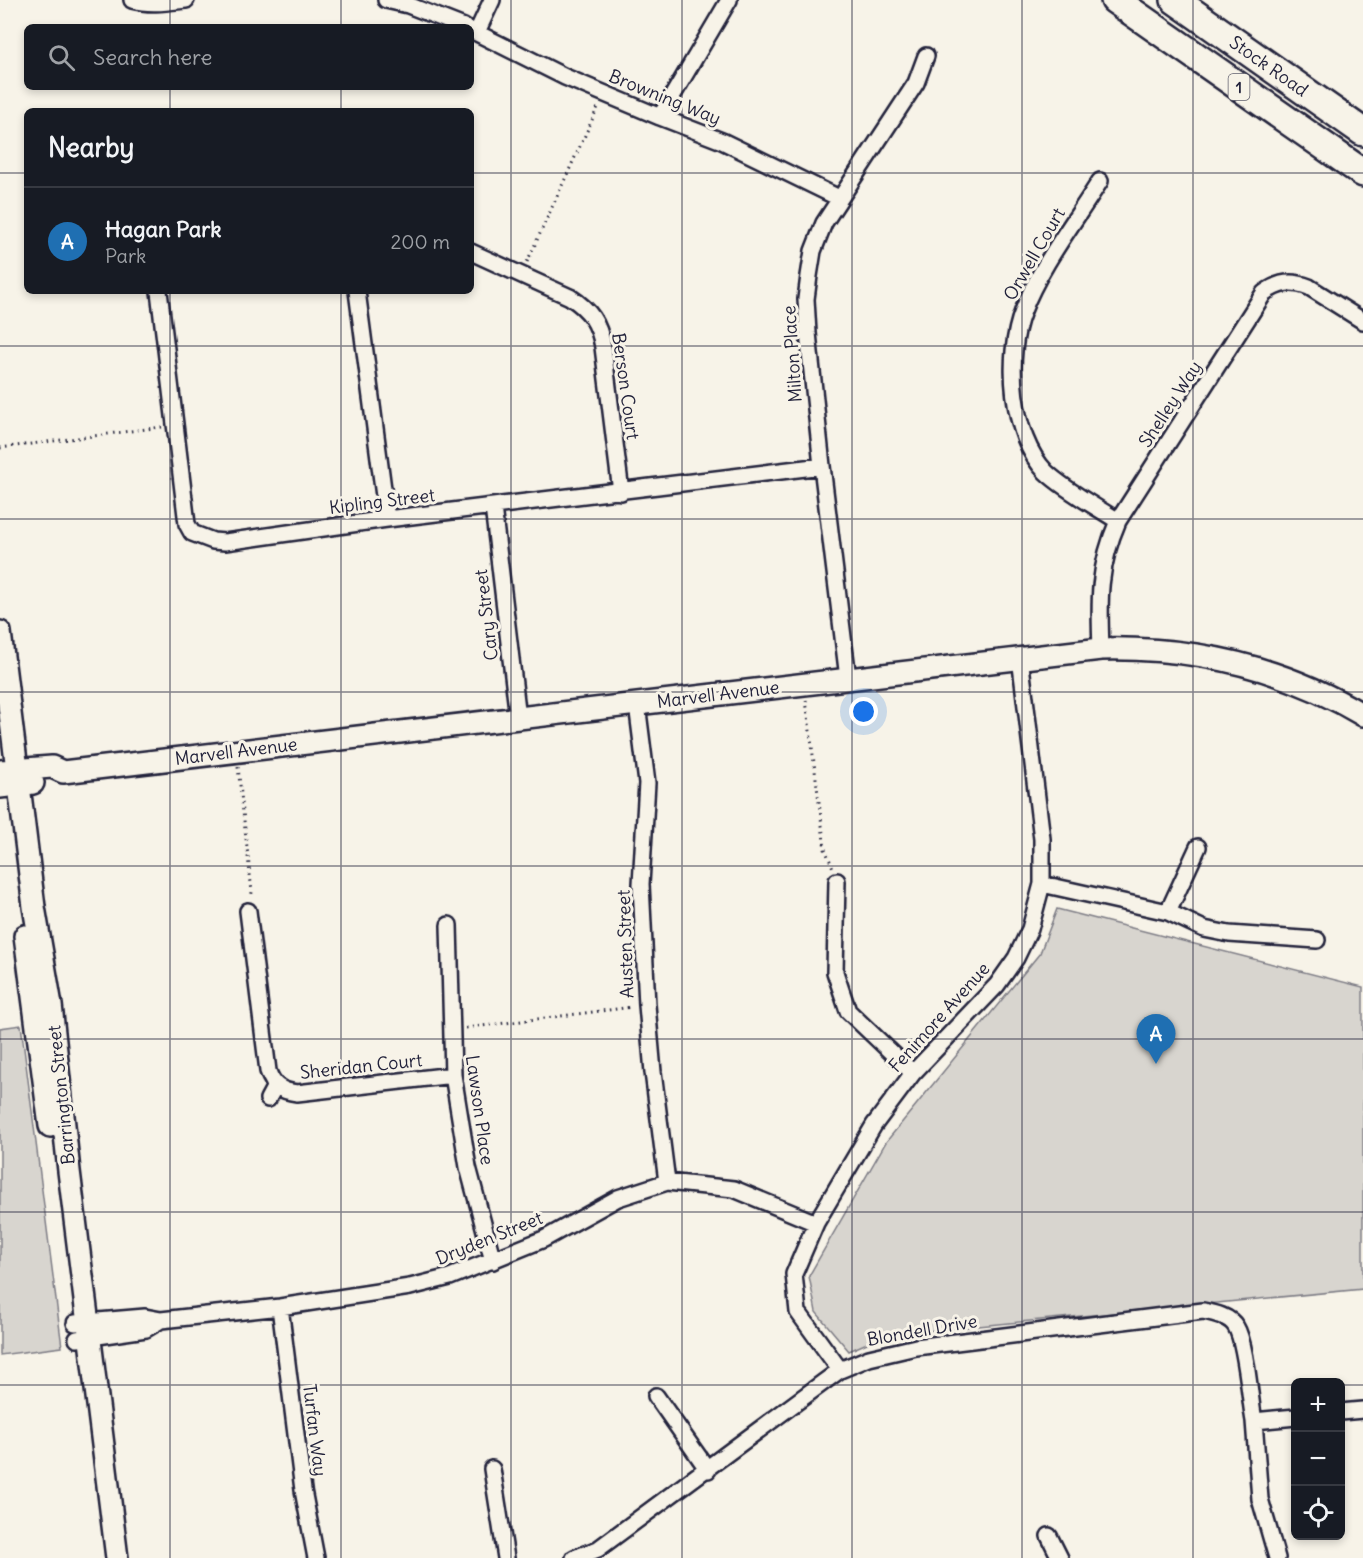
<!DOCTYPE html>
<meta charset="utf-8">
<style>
body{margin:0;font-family:Delius,sans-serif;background:#20242c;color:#f1f3f6}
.controls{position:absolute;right:18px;bottom:18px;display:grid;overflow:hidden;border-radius:9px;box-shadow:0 3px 9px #0003}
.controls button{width:54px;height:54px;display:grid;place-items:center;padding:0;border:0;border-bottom:2px solid #363941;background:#171b24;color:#f1f3f6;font:30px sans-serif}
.you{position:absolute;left:864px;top:712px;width:21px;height:21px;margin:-15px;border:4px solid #fff;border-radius:50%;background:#1a73e8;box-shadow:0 0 0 9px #1a73e833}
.badge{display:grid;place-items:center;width:39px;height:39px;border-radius:50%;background:#1f6fb2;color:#fff;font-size:20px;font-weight:700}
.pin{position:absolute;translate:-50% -50px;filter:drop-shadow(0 2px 3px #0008)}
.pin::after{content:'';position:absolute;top:32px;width:21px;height:18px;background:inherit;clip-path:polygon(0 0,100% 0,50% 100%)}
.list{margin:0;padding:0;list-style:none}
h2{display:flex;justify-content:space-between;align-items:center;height:78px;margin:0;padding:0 24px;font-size:26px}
h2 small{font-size:20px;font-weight:400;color:#9ea1a6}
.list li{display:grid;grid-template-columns:39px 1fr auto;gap:18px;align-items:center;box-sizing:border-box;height:108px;padding:0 24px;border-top:2px solid #363941}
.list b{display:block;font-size:22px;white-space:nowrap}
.list p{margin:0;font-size:20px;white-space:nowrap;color:#9ea1a6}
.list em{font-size:20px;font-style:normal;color:#9ea1a6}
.icon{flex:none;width:33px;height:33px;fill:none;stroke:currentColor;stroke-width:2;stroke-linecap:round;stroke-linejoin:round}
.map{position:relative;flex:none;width:1363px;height:1558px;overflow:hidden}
.search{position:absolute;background:#171b24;box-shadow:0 3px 9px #0003;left:24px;top:24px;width:450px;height:66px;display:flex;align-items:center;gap:15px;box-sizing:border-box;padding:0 21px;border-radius:9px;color:#9ea1a6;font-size:22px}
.panel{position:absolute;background:#171b24;box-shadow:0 3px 9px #0003;left:24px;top:108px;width:450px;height:186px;border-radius:9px}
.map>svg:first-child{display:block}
</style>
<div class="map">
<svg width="1363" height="1558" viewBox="0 0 1363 1558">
<rect width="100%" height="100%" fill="#f7f3e8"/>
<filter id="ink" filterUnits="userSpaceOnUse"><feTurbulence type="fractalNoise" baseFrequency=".0167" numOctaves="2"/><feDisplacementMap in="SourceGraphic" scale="12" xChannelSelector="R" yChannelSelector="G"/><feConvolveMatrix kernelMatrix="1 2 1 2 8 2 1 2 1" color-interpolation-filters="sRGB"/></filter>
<g filter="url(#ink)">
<path fill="#d8d5cf" stroke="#7d7c85" stroke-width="1.5" d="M1057 909 1363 987V1289L885 1335 849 1351 816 1312 809 1276 886 1142 1040 953Z
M21 1025 62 1347 0 1355V1028Z"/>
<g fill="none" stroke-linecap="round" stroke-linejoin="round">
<g stroke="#22223b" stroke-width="20">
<path id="street" d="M132 0C150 5 168 2 186 0
M386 0 408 5 464 27
M471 30 565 77 660 117 722 141 839 198
M477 32 492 0
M660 117 729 0
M1100 181C1075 221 1039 268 1023 311 1005 356 1011 436 1046 472 1065 490 1095 506 1118 521
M471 252 570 297C590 310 599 323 603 347L621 492
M159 291 187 524 192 533 213 541 225 542 387 519 822 466
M357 291 387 519
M493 507 518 718
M1101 649C1099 600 1098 567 1118 521L1264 293C1279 282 1292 280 1309 287L1363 321
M848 678 822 466 808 333 806 299 809 276 813 251 824 223 916 83 926 56
M637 704 647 783 641 884 647 1005 653 1072 667 1182
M837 881 835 972 848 1011 913 1073
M1042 884 1168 912 1204 929 1229 934 1317 940
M248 911 268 1071C273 1086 281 1091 297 1093L453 1075
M1168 912 1198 847
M449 925 453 1075 468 1167 493 1261
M268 1099 275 1086
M280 1307 303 1490 316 1558
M75 1323 145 1317 161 1320 280 1307 410 1287 450 1277 544 1239 618 1198 667 1182 734 1189 816 1223
M77 1339 146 1329 161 1320
M840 1370 798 1312 794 1274 816 1223 874 1125 913 1073 997 985 1016 958 1030 929 1042 884V839L1020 657
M656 1396 708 1470
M1340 1412 1363 1410
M492 1469 506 1558
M1049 1536 1060 1558
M574 1558 598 1549 840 1370 869 1358 916 1347 1203 1311C1214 1313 1230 1316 1236 1327 1246 1343 1250 1400 1254 1421
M1277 1558 1260 1499 1254 1421 1296 1417"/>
</g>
<g stroke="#22223b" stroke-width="26">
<path id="secondary" d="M0 632 34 907 51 1005 69 1171 117 1558
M0 771 52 767 63 772 1101 649C1194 647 1283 667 1363 715
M0 787 33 783
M25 936 50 1126"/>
</g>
<g stroke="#22223b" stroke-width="32">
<path id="highway" d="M1115 0 1363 173
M1175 0 1363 132"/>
</g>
<path stroke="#22223b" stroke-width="3" stroke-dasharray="1.5 4.5" stroke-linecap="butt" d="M527 262 598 107
M0 448 162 427
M806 700 825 849 833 868
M238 767 252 892 251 898
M466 1028 632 1007"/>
<use href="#street" stroke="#f7f3e8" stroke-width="15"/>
<use href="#secondary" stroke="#f7f3e8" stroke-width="21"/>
<use href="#highway" stroke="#f7f3e8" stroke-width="27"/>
</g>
</g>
<path fill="none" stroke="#22223b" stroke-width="1.5" stroke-opacity="0.55" d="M170 0V27M341 0V27M511 0V1558M682 0V1558M852 0V1558M1022 0V1558M1193 0V1558M170 87V111M341 87V111M0 173H27M471 173H1363M170 291V1558M341 291V1558M0 346H1363M0 519H1363M0 692H1363M0 866H1363M0 1039H1363M0 1212H1363M0 1385H1296M1340 1385H1363"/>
<g text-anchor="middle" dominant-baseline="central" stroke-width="6" stroke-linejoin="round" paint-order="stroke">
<rect fill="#f7f3e8" stroke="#62616f" stroke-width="1.5" x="1228.5" y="74" width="21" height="26" rx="4.5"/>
<g font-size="16" font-weight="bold" fill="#22223b">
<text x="1239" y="87">1</text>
</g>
<g font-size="18" fill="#22223b" stroke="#f7f3e8">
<text transform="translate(1269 66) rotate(35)">Stock Road</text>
<text transform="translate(665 97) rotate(22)">Browning Way</text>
<text transform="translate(1034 254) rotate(-60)">Orwell Court</text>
<text transform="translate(792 354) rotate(-94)">Milton Place</text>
<text transform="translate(626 386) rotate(82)">Berson Court</text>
<text transform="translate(1170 404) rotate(-57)">Shelley Way</text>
<text transform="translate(382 501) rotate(-7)">Kipling Street</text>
<text transform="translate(486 615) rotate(-97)">Cary Street</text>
<text transform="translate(718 694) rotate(-7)">Marvell Avenue</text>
<text transform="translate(236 751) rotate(-7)">Marvell Avenue</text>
<text transform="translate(625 944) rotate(-92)">Austen Street</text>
<text transform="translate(939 1017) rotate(-48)">Fenimore Avenue</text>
<text transform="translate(361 1066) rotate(-6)">Sheridan Court</text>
<text transform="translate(61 1095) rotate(-96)">Barrington Street</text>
<text transform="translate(480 1110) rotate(82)">Lawson Place</text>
<text transform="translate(489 1238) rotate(-22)">Dryden Street</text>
<text transform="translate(922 1330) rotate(-10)">Blondell Drive</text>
<text transform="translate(315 1430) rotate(83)">Turfan Way</text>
</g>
</g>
</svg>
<div class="controls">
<button>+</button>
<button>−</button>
<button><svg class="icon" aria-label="locate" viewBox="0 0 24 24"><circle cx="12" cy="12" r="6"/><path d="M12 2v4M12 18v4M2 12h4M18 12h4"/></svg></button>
</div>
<div class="you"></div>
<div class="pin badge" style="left:1156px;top:1064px">A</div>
<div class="search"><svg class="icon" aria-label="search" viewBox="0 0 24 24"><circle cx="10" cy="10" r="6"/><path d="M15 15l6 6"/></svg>Search here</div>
<section class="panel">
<h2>Nearby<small></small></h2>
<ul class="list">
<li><span class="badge">A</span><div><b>Hagan Park</b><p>Park</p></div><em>200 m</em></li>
</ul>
</section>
</div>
